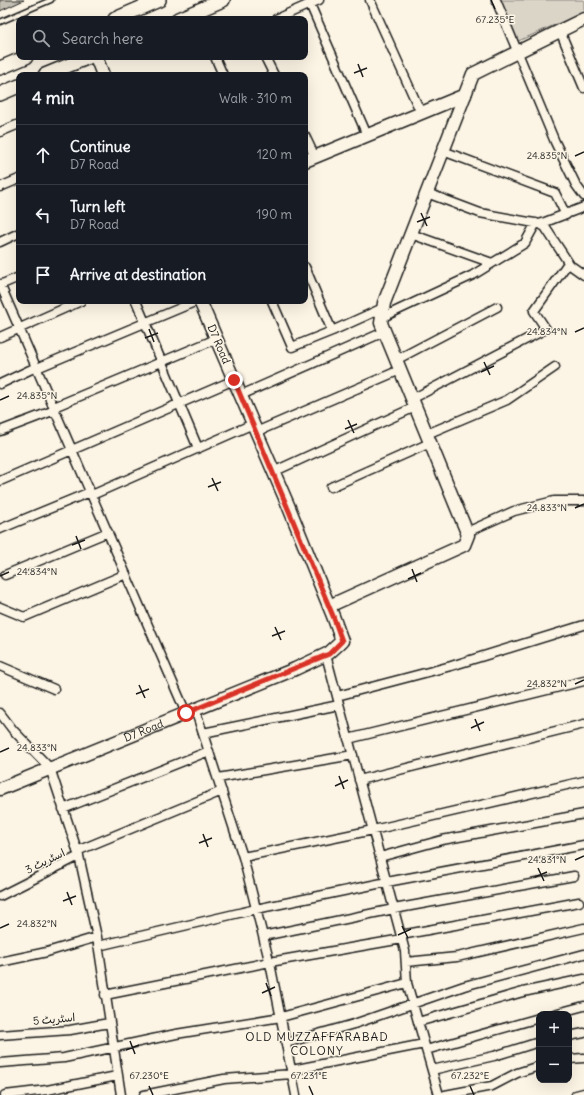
<!DOCTYPE html>
<meta charset="utf-8">
<style>
body{margin:0;font-family:Delius,"Playpen Sans Arabic",sans-serif;background:#20242c;color:#f1f3f6}
.controls{position:absolute;right:12px;bottom:12px;display:grid;overflow:hidden;border-radius:8px;box-shadow:0 4px 16px #0002}
.controls button{width:36px;height:36px;display:grid;place-items:center;padding:0;border:0;border-bottom:1px solid #363941;background:#171b24;color:#f1f3f6;font:20px sans-serif}
.stop{position:absolute;width:12px;height:12px;margin:-9px;border:3px solid #d93025;border-radius:50%;background:#fff}
.stop.end{background:#d93025;border-color:#fff;box-shadow:0 1px 4px #0008}
.list{margin:0;padding:0;list-style:none}
h2{display:flex;justify-content:space-between;align-items:center;height:52px;margin:0;padding:0 16px;font-size:17px}
h2 small{font-size:13px;font-weight:400;color:#9ea1a6}
.list li{display:grid;grid-template-columns:26px 1fr auto;gap:12px;align-items:center;box-sizing:border-box;height:60px;padding:0 16px;border-top:1px solid #363941}
.list b{display:block;font-size:15px;white-space:nowrap}
.list p{margin:0;font-size:13px;white-space:nowrap;color:#9ea1a6}
.list em{font-size:13px;font-style:normal;color:#9ea1a6}
.icon{flex:none;width:22px;height:22px;fill:none;stroke:currentColor;stroke-width:2;stroke-linecap:round;stroke-linejoin:round}
.map{position:relative;flex:none;width:584px;height:1095px;overflow:hidden}
.search{position:absolute;background:#171b24;box-shadow:0 4px 16px #0002;left:16px;top:16px;width:292px;height:44px;display:flex;align-items:center;gap:10px;box-sizing:border-box;padding:0 14px;border-radius:8px;color:#9ea1a6;font-size:15px}
.panel{position:absolute;background:#171b24;box-shadow:0 4px 16px #0002;left:16px;top:72px;width:292px;height:232px;border-radius:8px}
.map>svg:first-child{display:block}
</style>
<div class="map">
<svg width="584" height="1095" viewBox="0 0 584 1095">
<rect width="100%" height="100%" fill="#fcf5e5"/>
<filter id="ink" filterUnits="userSpaceOnUse"><feTurbulence type="fractalNoise" baseFrequency=".025" numOctaves="2"/><feDisplacementMap in="SourceGraphic" scale="8" xChannelSelector="R" yChannelSelector="G"/><feConvolveMatrix kernelMatrix="1 2 1 2 8 2 1 2 1" color-interpolation-filters="sRGB"/></filter>
<g filter="url(#ink)">
<path fill="#dbd5c8" stroke="#7c7872" d="M497 0H584V12L516 42Z"/>
<path fill="#c4c0b3" stroke="#1c1c1c" d="M0 0H24L0 11Z"/>
<g fill="none" stroke-linecap="round" stroke-linejoin="round">
<g stroke="#1c1c1c" stroke-width="7">
<path id="lane" d="M0 22 51 0"/>
</g>
<g stroke="#1c1c1c" stroke-width="11">
<path id="street" d="M370 0 421 113
M496 0 555 142 576 185 584 196
M310 4 367 135
M276 19 319 0
M560 31 584 88
M215 57 223 75
M265 57 274 75
M0 132 19 124
M305 136 315 157
M443 151 555 193 566 215
M0 187 19 179
M427 193 480 213 540 224 545 227 570 265 584 275
M540 224 584 207
M411 234 492 263
M0 242 19 233
M305 267 332 331 383 308
M0 284 186 713
M0 285 19 277
M136 301 198 448
M272 301 292 347 332 331
M381 318 473 275 525 243 536 223
M0 337 81 301
M396 360 497 307
M37 368 197 301
M0 384 36 367
M241 395 384 332
M412 399 546 329 534 311 568 263
M54 407 216 339
M0 431 55 410
M256 432 400 370
M427 434 507 400 555 367
M273 472 415 407
M0 481 234 380
M331 487 430 443
M92 495 253 424
M0 529 90 492
M467 532 514 511 554 501H584
M5 575 108 532
M0 607 24 617 126 574
M326 655 405 951 407 983 439 1095
M0 666 54 689
M337 696 451 666 584 625
M195 709 243 857 271 968 296 1095
M0 713 13 730 50 768 79 856 97 937 121 1095
M203 733 339 705
M348 739 584 681
M218 778 353 755
M359 780 584 724
M63 809 209 751
M77 851 222 791
M243 857 373 830 584 781
M380 857 442 840 584 814
M0 896 79 856
M401 935 579 902
M263 936 394 909 574 876
M98 946 256 909 387 882 584 845
M0 962 47 952 97 937
M406 962 457 957 584 928
M105 995 270 962 402 939
M554 1014 584 1006
M418 1022 523 992 584 979
M0 1035 70 1030 109 1023
M569 1036 584 1033
M286 1043 354 1024 464 986 584 954
M426 1050 539 1018
M569 1059 584 1058
M0 1063 64 1058 176 1034 281 1017 407 983
M292 1070 424 1044
M432 1070 494 1056 539 1042
M5 1095 47 1090 117 1076
M144 1095 224 1079 292 1074
M445 1095 492 1086 517 1073 539 1066
M576 1095 584 1093"/>
</g>
<g stroke="#1c1c1c" stroke-width="15">
<g id="secondary">
<path d="M96 57 103 75"/>
<path d="M305 161 465 95"/>
<path d="M329 606 464 545 468 535 381 323 384 303 473 74 584 19"/>
<path id="s1" d="M0 789 295 669 329 653 342 641 333 616 288 505 200 301"/>
</g>
</g>
<g stroke="#1c1c1c" stroke-width="16">
<path id="primary" d="M115 19 159 0
M178 19 223 0
M0 68 26 57
M45 75 89 57
M0 94 19 86"/>
</g>
<use href="#lane" stroke="#fcf5e5" stroke-width="4"/>
<use href="#street" stroke="#fcf5e5" stroke-width="8"/>
<use href="#secondary" stroke="#fcf5e5" stroke-width="12"/>
<use href="#primary" stroke="#fcf5e5" stroke-width="13"/>
</g>
</g>
<g fill="none" stroke-linecap="round" stroke-linejoin="round" filter="url(#ink)">
<path stroke="#d93025" stroke-width="5" d="M186 713 329 654 342 641 333 616 234 380"/>
</g>
<path fill="none" stroke="#1c1c1c" stroke-width="1.5" d="M491 0 495 9M358 64 363 77M354 73 367 68M575 156 584 152M421 213 427 226M417 222 430 217M149 329 154 342M575 332 584 328M145 338 158 333M484 362 490 375M481 372 494 366M0 400 9 396M348 420 354 433M345 429 357 424M212 478 218 491M208 487 221 482M575 508 584 504M76 536 81 549M72 545 85 540M412 569 417 582M0 576 9 572M408 579 421 573M275 627 281 640M272 636 285 631M575 684 584 680M139 685 145 698M136 694 149 689M475 719 480 731M471 728 484 722M0 752 9 748M339 776 344 789M335 786 348 780M203 834 208 847M199 843 212 838M575 860 584 856M538 868 544 881M535 877 547 872M67 892 72 905M63 901 76 896M402 926 408 938M0 928 9 924M398 935 411 929M266 983 271 996M262 993 275 987M130 1041 135 1054M126 1050 139 1045M149 1086 153 1095M309 1086 313 1095M470 1086 474 1095"/>
<g text-anchor="middle" dominant-baseline="central" stroke-width="3" stroke-linejoin="round" paint-order="stroke">
<g font-size="11" fill="#1c1c1c" stroke="#fcf5e5">
<text transform="translate(219 344) rotate(67)">D7 Road</text>
<text stroke="none"><textPath href="#s1" startOffset="155">D7 Road</textPath></text>
<text transform="translate(45 861) rotate(-26)">اسٹریٹ 3</text>
<text transform="translate(54 1019) rotate(-5)">اسٹریٹ 5</text>
</g>
<g font-size="12" letter-spacing="1" fill="#1c1c1c" stroke="#fcf5e5">
<text x="317" y="1036">OLD MUZZAFFARABAD<tspan x="317" dy="14">COLONY</tspan></text>
</g>
</g>
<g font-size="10" text-anchor="middle" fill="#1c1c1c" stroke="#fcf5e5" stroke-width="3" stroke-linejoin="round" paint-order="stroke">
<text x="495" y="23">67.235°E</text>
<text x="547" y="159">24.835°N</text>
<text x="547" y="335">24.834°N</text>
<text x="37" y="399">24.835°N</text>
<text x="547" y="511">24.833°N</text>
<text x="37" y="575">24.834°N</text>
<text x="547" y="687">24.832°N</text>
<text x="37" y="751">24.833°N</text>
<text x="547" y="863">24.831°N</text>
<text x="37" y="927">24.832°N</text>
<text x="149" y="1079">67.230°E</text>
<text x="309" y="1079">67.231°E</text>
<text x="470" y="1079">67.232°E</text>
</g>
</svg>
<div class="controls">
<button>+</button>
<button>−</button>
</div>
<div class="stop" style="left:186px;top:713px"></div>
<div class="stop end" style="left:234px;top:380px"></div>
<div class="search"><svg class="icon" aria-label="search" viewBox="0 0 24 24"><circle cx="10" cy="10" r="6"/><path d="M15 15l6 6"/></svg>Search here</div>
<section class="panel">
<h2>4 min<small>Walk · 310 m</small></h2>
<ul class="list">
<li><svg class="icon" aria-label="ahead" viewBox="0 0 24 24"><path d="M12 20V5M6 11l6-6 6 6"/></svg><div><b>Continue</b><p>D7 Road</p></div><em>120 m</em></li>
<li><svg class="icon" aria-label="left" viewBox="0 0 24 24"><path d="M17 20v-9H6M10 6l-5 5 5 5"/></svg><div><b>Turn left</b><p>D7 Road</p></div><em>190 m</em></li>
<li><svg class="icon" aria-label="arrive" viewBox="0 0 24 24"><path d="M6 21V4h12l-3 4 3 4H6"/></svg><div><b>Arrive at destination</b></div></li>
</ul>
</section>
</div>
